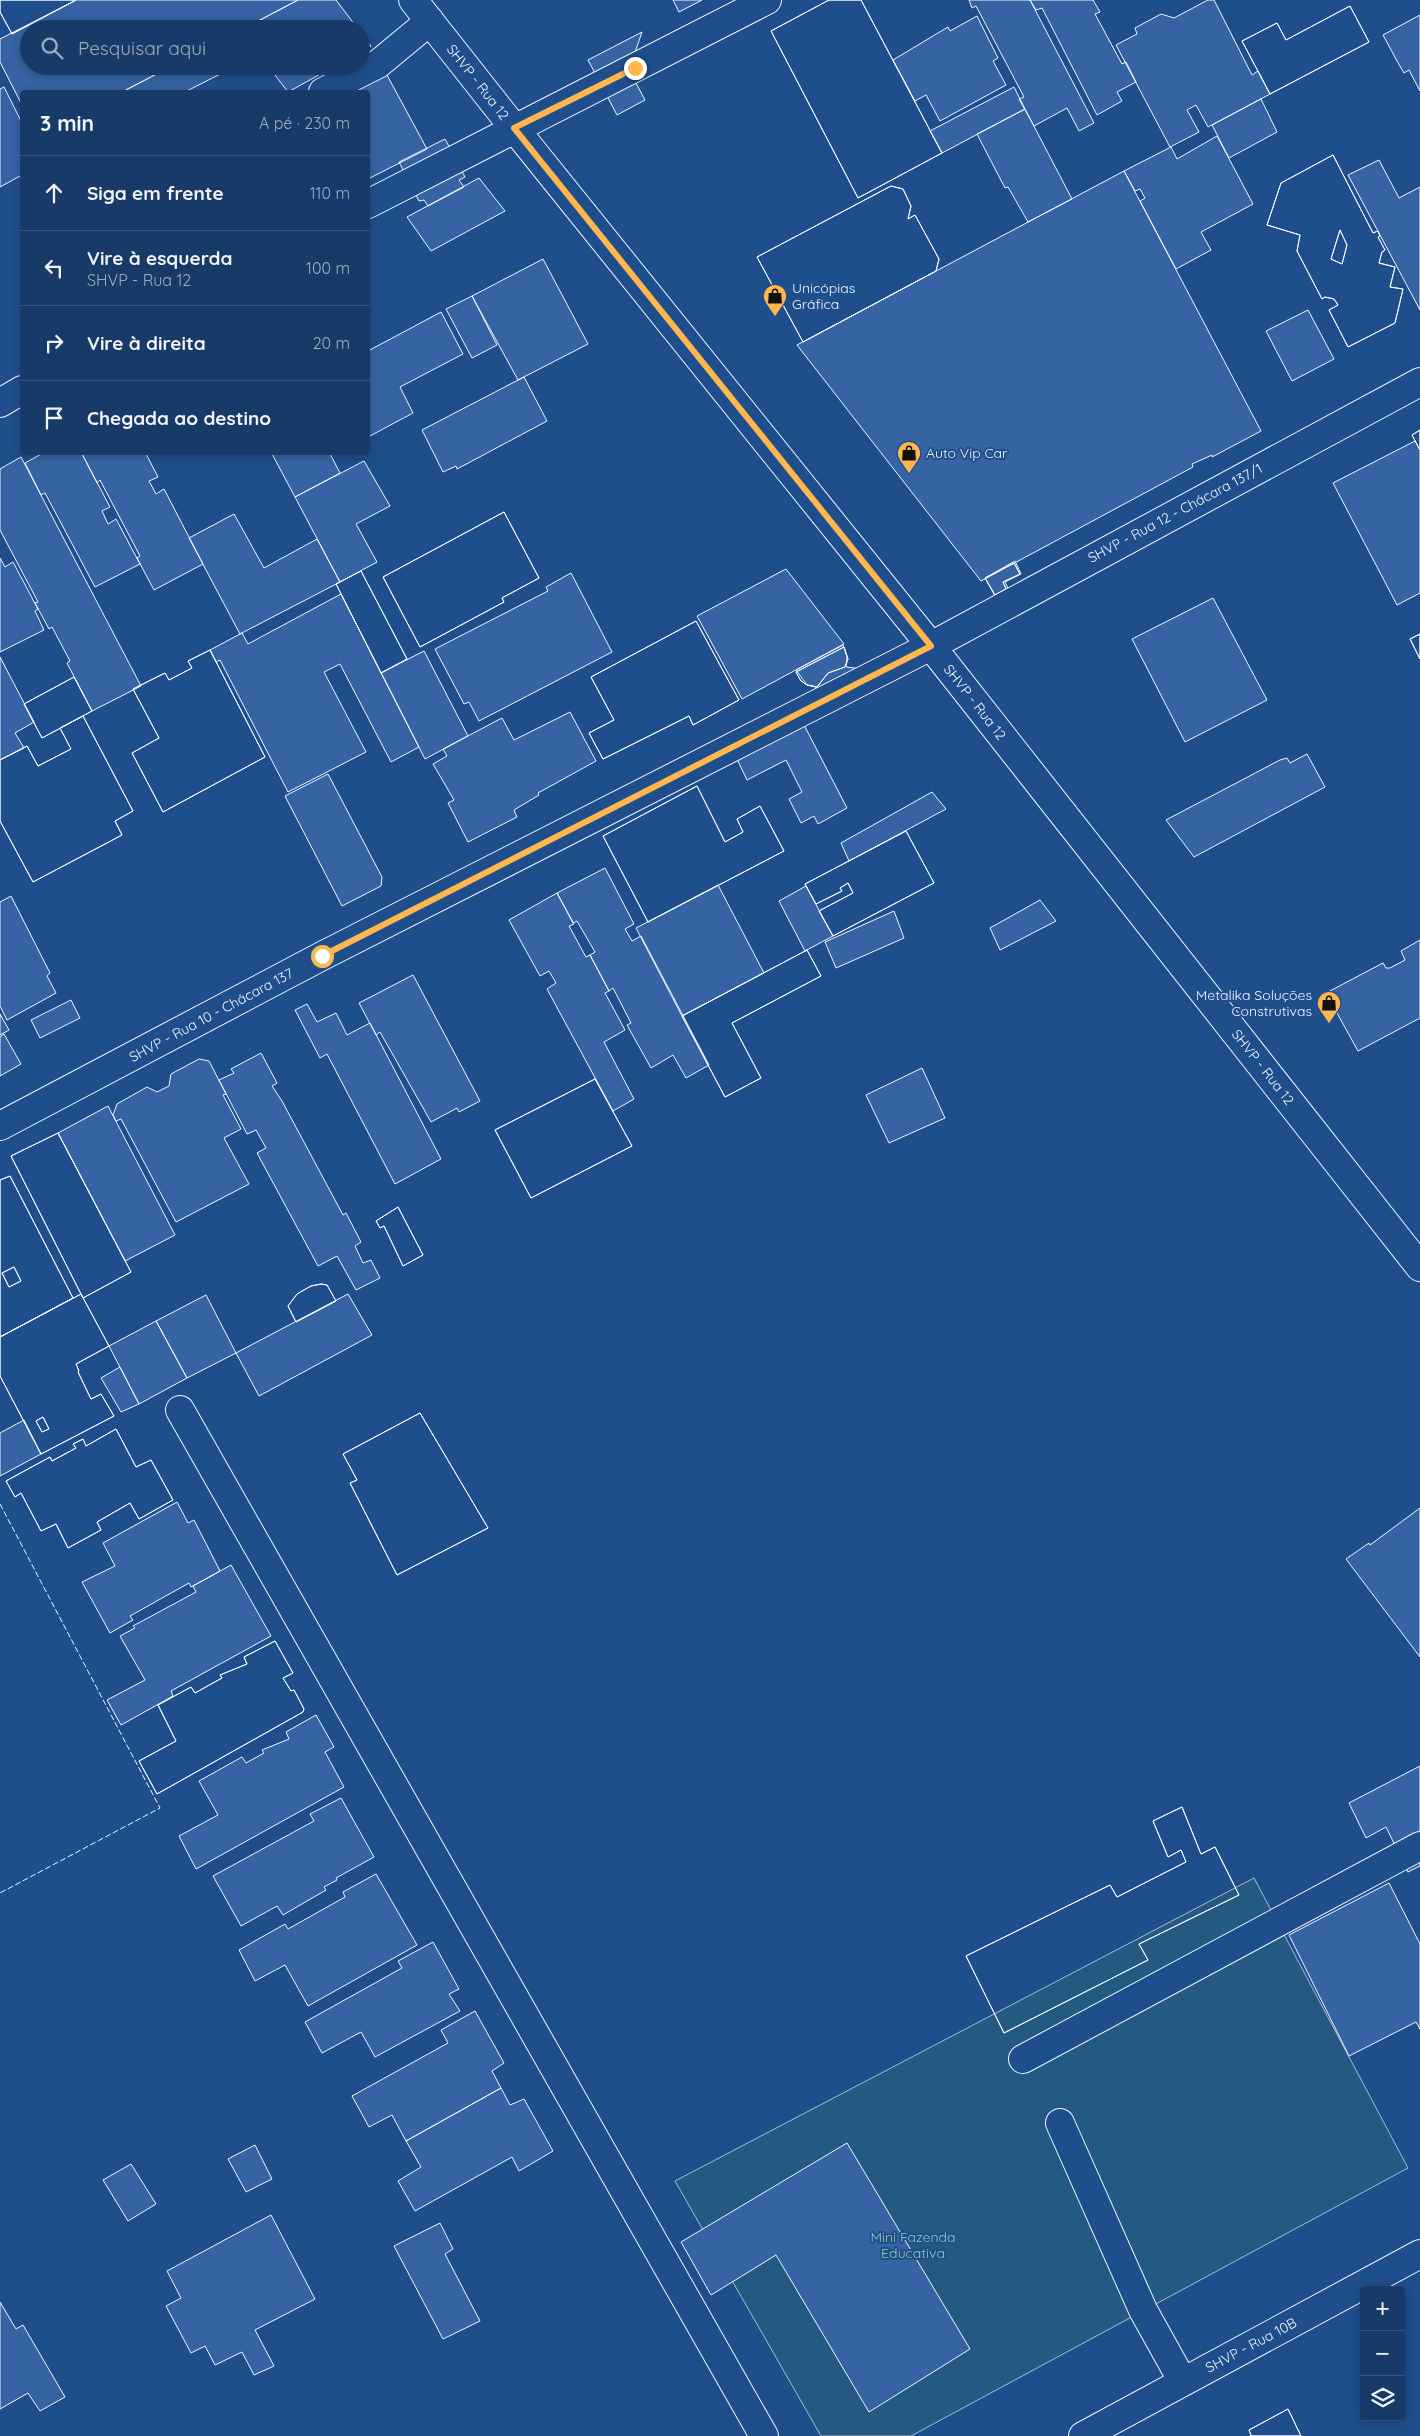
<!DOCTYPE html>
<html lang="pt">
<meta charset="utf-8">
<style>
body{margin:0;font-family:Quicksand,sans-serif;background:#244571;color:#f1f3f6}
.controls{position:absolute;right:15px;bottom:15px;display:grid;overflow:hidden;border-radius:5px;box-shadow:0 2px 8px #0003}
.controls button{width:45px;height:45px;display:grid;place-items:center;padding:0;border:0;border-bottom:1px solid #36547d;background:#173a69;color:#f1f3f6;font:25px sans-serif}
.stop{position:absolute;width:15px;height:15px;margin:-11px;border:4px solid #ffb74d;border-radius:50%;background:#fff}
.stop.end{background:#ffb74d;border-color:#fff;box-shadow:0 1px 5px #0008}
.list{margin:0;padding:0;list-style:none}
h2{display:flex;justify-content:space-between;align-items:center;height:65px;margin:0;padding:0 20px;font-size:21px}
h2 small{font-size:16px;font-weight:400;color:#9eadc0}
.list li{display:grid;grid-template-columns:32px 1fr auto;gap:15px;align-items:center;box-sizing:border-box;height:75px;padding:0 20px;border-top:1px solid #36547d}
.list b{display:block;font-size:19px;white-space:nowrap}
.list p{margin:0;font-size:16px;white-space:nowrap;color:#9eadc0}
.list em{font-size:16px;font-style:normal;color:#9eadc0}
.icon{flex:none;width:28px;height:28px;fill:none;stroke:currentColor;stroke-width:2;stroke-linecap:round;stroke-linejoin:round}
.map{position:relative;flex:none;width:1420px;height:2436px;overflow:hidden}
.search{position:absolute;background:#173a69;box-shadow:0 2px 8px #0003;left:20px;top:20px;width:350px;height:55px;display:flex;align-items:center;gap:12px;box-sizing:border-box;padding:0 18px;border-radius:28px;color:#9eadc0;font-size:19px}
.panel{position:absolute;background:#173a69;box-shadow:0 2px 8px #0003;left:20px;top:90px;width:350px;height:365px;border-radius:5px}
.map>svg:first-child{display:block}
</style>
<div class="map">
<svg width="1420" height="2436" viewBox="0 0 1420 2436">
<rect width="100%" height="100%" fill="#1f4e8c"/>
<path fill="#245a82" stroke="#a8bbd7" d="M1254 1878 1408 2168 911 2436H821L675 2181Z"/>
<path fill="#3563a3" stroke="#f2f6ff" fill-rule="evenodd" d="M0 0H76L12 34 0 12Z
M0 0H76L12 34 0 12Z
M76 0H298L243 29H29V66H172L122 92H22V105L0 62V39Z
M298 0H336L358 29H243Z
M673 0H702L679 12Z
M829 0H861L942 153 858 198 771 31Z
M829 0H861L942 153 858 198 771 31Z
M969 0H1030L1094 123 1079 131 1067 108 1034 126 1019 99 1024 97 976 6 972 8Z
M1030 0H1093L1100 12 1095 14 1122 64 1126 62 1136 82 1117 92 1122 101 1097 115 1042 8 1036 10Z
M1214 0 1252 75 1258 71 1270 94 1208 127 1196 105 1187 110 1199 132 1170 147 1116 45 1137 34 1135 28 1161 14 1174 18 1208 0Z
M1350 6 1369 42 1270 94 1242 41 1277 23 1286 40Z
M1350 6 1369 42 1270 94 1242 41 1277 23 1286 40Z
M1420 15V91L1409 70 1404 73 1397 61 1383 35Z
M977 16 998 58 993 61 1006 85 940 121 926 95 915 101 893 60 948 27 950 31Z
M642 32 629 70 645 100 617 115 588 60Z
M361 34 371 46 361 52Z
M381 64 427 149 368 179V92H328Z
M172 66H236L185 92H122Z
M268 66H335L288 92Z
M4 87 22 123V175L0 187V89Z
M1014 87 1025 109 942 153 930 131Z
M1261 99 1277 132 1229 158 1212 125Z
M1025 109 1072 199 1028 222 1008 187 1005 188 977 134Z
M1217 136 1253 204 1201 232 1211 250 1176 269 1140 201 1145 198 1140 189 1135 191 1124 171 1171 147 1177 159Z
M445 139 465 177 459 180 464 187 428 206 424 200 419 201 399 162Z
M1333 155 1373 233 1378 231 1380 236 1378 237 1385 250 1382 252 1379 263 1395 267 1390 287 1403 289 1395 323 1348 347 1329 310 1338 305 1334 299 1325 297 1322 299 1297 251 1300 235 1267 225 1281 183ZM1340 230 1347 245 1342 264 1331 259Z
M1333 155 1373 233 1378 231 1380 236 1378 237 1385 250 1382 252 1379 263 1395 267 1390 287 1403 289 1395 323 1348 347 1329 310 1338 305 1334 299 1325 297 1322 299 1297 251 1300 235 1267 225 1281 183ZM1340 230 1347 245 1342 264 1331 259Z
M1379 160 1399 198 1420 187V310L1348 175Z
M1124 171 1261 431 1212 457V455L1192 464 1193 467 981 581 797 345Z
M479 178 505 211 431 251 407 217Z
M891 186 903 189 911 206 908 219 915 215 939 259 936 271 803 342 757 257Z
M891 186 903 189 911 206 908 219 915 215 939 259 936 271 803 342 757 257Z
M543 259 588 344 518 380 472 296Z
M472 296 497 345 472 358 446 309Z
M1308 310 1334 359 1292 381 1266 331Z
M441 312 463 354 400 387 413 413 368 437V351Z
M524 377 547 421 457 469 456 466 443 472 422 430Z
M1420 430V450L1412 435Z
M1420 430V450L1412 435Z
M1415 441 1420 450V593L1397 605 1333 483Z
M45 452H81L110 507 102 511 108 524 116 519 140 564 95 587 45 493 41 495 25 463Z
M81 452H145L158 477 149 481 156 494 164 489 203 564 154 590 137 558 140 556 100 480 97 483Z
M271 452H329L340 473 295 497Z
M21 457 141 686 92 711 67 663 70 661 52 627 49 629 35 603 38 602 0 530V469Z
M364 461 390 506 356 524 377 562 340 582 295 497Z
M504 512 539 578 502 598 504 602 420 647 383 577Z
M504 512 539 578 502 598 504 602 420 647 383 577Z
M234 514 264 568 317 539 340 582 240 634 189 538Z
M0 558 5 567 13 562 38 609 35 611 44 630 0 652Z
M1015 561 1021 574 1005 582 1009 590 995 596 985 578Z
M1014 563 1020 574 1003 582 1006 589 995 595 985 578Z
M1014 563 1020 574 1003 582 1006 589 995 595 985 578Z
M786 569 844 644 742 699 697 616Z
M361 571 407 659 381 673 336 584Z
M361 571 407 659 381 673 336 584Z
M571 573 612 652 479 721 469 702 464 704 435 649 548 591 546 587Z
M341 594 419 747 391 762 340 664 324 672 366 752 288 792 220 660 216 662 210 650 242 633 248 644Z
M1213 598 1267 700 1185 742 1132 639Z
M696 621 739 700 693 725 689 716 603 759 589 733 614 720 591 677Z
M696 621 739 700 693 725 689 716 603 759 589 733 614 720 591 677Z
M1420 634V659L1410 639Z
M1420 634V659L1410 639Z
M843 645 847 657 846 667 855 668 861 672 814 694 816 687 807 685 796 670Z
M844 647 848 659 845 667 828 673 817 687 807 685 801 681 796 672Z
M844 647 848 659 845 667 828 673 817 687 807 685 801 681 796 672Z
M210 650 265 757 163 812 132 753 159 738 133 689 165 673 169 680 192 668 188 661Z
M210 650 265 757 163 812 132 753 159 738 133 689 165 673 169 680 192 668 188 661Z
M424 651 468 736 425 759 381 673Z
M0 657 34 722 15 733 24 748 0 760Z
M74 677 92 711 42 738 24 704Z
M74 677 92 711 42 738 24 704Z
M570 712 596 761 538 793 539 795 514 810 517 817 468 842 448 803 454 800 433 764 447 756 443 749 502 718 514 740Z
M83 716 133 811 115 821 122 835 33 882 0 821V760L27 746 38 766 71 749 60 728Z
M83 716 133 811 115 821 122 835 33 882 0 821V760L27 746 38 766 71 749 60 728Z
M803 723 847 808 818 824 814 816 801 823 789 799 802 792 786 760 747 780 737 759Z
M1307 754 1325 787 1194 857 1166 820 1280 760 1287 758 1290 763Z
M328 774 382 877 381 886 342 906 285 796Z
M697 786 725 842 743 832 737 819 760 806 784 851 648 922 603 836Z
M697 786 725 842 743 832 737 819 760 806 784 851 648 922 603 836Z
M932 792 946 809 849 861 841 843Z
M906 831 934 883 833 936 819 911 853 893 848 883 840 888 842 891 816 904 805 884Z
M906 831 934 883 833 936 819 911 853 893 848 883 840 888 842 891 816 904 805 884Z
M605 868 634 924 625 929 632 941 641 936 709 1065 686 1078 673 1055 651 1068 627 1025 631 1023 613 988 609 991 590 955 595 952 577 921 573 923 557 893Z
M718 885 764 973 682 1016 636 928Z
M806 886 833 936 805 951 779 901Z
M557 893 574 924 569 926 586 957 590 955 609 991 605 993 625 1030 604 1042 634 1099 613 1111 547 989 556 983 549 971 540 976 509 920Z
M11 896 50 973 47 976 56 993 7 1020 0 1006V902Z
M1040 900 1056 921 1000 950 990 928Z
M894 911 904 938 836 968 825 942Z
M1420 940V1018L1358 1051 1326 993 1383 963 1386 968H1390L1405 960 1401 951Z
M807 950 821 976 732 1023 761 1078 725 1097 682 1016Z
M807 950 821 976 732 1023 761 1078 725 1097 682 1016Z
M413 975 480 1101 459 1112 457 1108 431 1122 380 1032 376 1035 359 1003Z
M71 1000 80 1018 40 1038 31 1020Z
M307 1004 317 1022 336 1013 347 1035 370 1023 441 1159 395 1184 327 1054 320 1058 295 1010Z
M0 1014 9 1030 0 1035Z
M4 1034 21 1064 0 1076V1037Z
M261 1053 277 1083 272 1086 282 1101 343 1215 346 1213 361 1242 355 1246 363 1263 371 1260 380 1278 356 1290 337 1256 318 1266 257 1153 266 1148 256 1130 247 1134 219 1080 234 1073 231 1069Z
M199 1059 209 1061 226 1094 223 1095 241 1129 224 1138 249 1184 176 1222 121 1119 116 1121 113 1115 117 1104 147 1087 157 1092 169 1086 171 1074Z
M922 1068 945 1118 889 1143 866 1095Z
M595 1079 632 1146 531 1198 495 1130Z
M595 1079 632 1146 531 1198 495 1130Z
M108 1106 175 1235 125 1261 58 1133Z
M58 1133 131 1272 83 1298 11 1156Z
M58 1133 131 1272 83 1298 11 1156Z
M10 1176 73 1298 0 1337V1180ZM14 1267 21 1281 9 1287 2 1273Z
M10 1176 73 1298 0 1337V1180ZM14 1267 21 1281 9 1287 2 1273Z
M398 1207 423 1255 403 1266 384 1226 380 1228 376 1221Z
M398 1207 423 1255 403 1266 384 1226 380 1228 376 1221Z
M321 1284 327 1285 336 1301 296 1322 288 1306 297 1294 311 1286Z
M321 1284 327 1285 336 1301 296 1322 288 1306 297 1294 311 1286Z
M81 1294 109 1346 76 1364 79 1371 78 1372 91 1399 101 1394 114 1416 41 1454 0 1376V1337ZM43 1417 49 1429 42 1432 36 1421Z
M81 1294 109 1346 76 1364 79 1371 78 1372 91 1399 101 1394 114 1416 41 1454 0 1376V1337ZM43 1417 49 1429 42 1432 36 1421Z
M348 1294 372 1335 259 1396 236 1353Z
M206 1295 236 1353 187 1378 156 1321Z
M156 1321 187 1378 139 1404 109 1346Z
M120 1367 139 1404 121 1412 101 1378Z
M420 1413 488 1528 397 1575 350 1483 357 1480 343 1454Z
M420 1413 488 1528 397 1575 350 1483 357 1480 343 1454Z
M24 1420 41 1454 0 1476V1433Z
M116 1429 136 1467 151 1460 173 1500 139 1519 130 1503 97 1522 101 1530 68 1548 56 1524 41 1531 21 1493 15 1497 6 1481 50 1457 52 1461 76 1448 73 1444 83 1439 86 1446Z
M116 1429 136 1467 151 1460 173 1500 139 1519 130 1503 97 1522 101 1530 68 1548 56 1524 41 1531 21 1493 15 1497 6 1481 50 1457 52 1461 76 1448 73 1444 83 1439 86 1446Z
M177 1502 188 1523 194 1520 220 1571 191 1587 189 1583 130 1616 133 1620 110 1633 82 1582 115 1566 103 1543Z
M1420 1508V1657L1346 1559 1369 1543 1370 1545Z
M231 1565 271 1636 171 1691 173 1696 121 1725 107 1700 145 1680 120 1636 135 1628 133 1626 196 1592 193 1586Z
M275 1641 293 1673 283 1678 291 1691 294 1690 304 1709 303 1712 157 1794 139 1761 176 1741 158 1705 191 1687 195 1693 222 1678 220 1675 247 1664 244 1657Z
M275 1641 293 1673 283 1678 291 1691 294 1690 304 1709 303 1712 157 1794 139 1761 176 1741 158 1705 191 1687 195 1693 222 1678 220 1675 247 1664 244 1657Z
M316 1715 334 1747 325 1752 344 1787 196 1869 179 1836 218 1815 199 1781 242 1757 246 1763 264 1753 262 1750 289 1739 286 1732Z
M1420 1766V1866L1408 1872 1386 1827 1366 1838 1349 1803Z
M341 1798 374 1857 336 1878 337 1880 324 1887 326 1890 283 1915 277 1906 241 1926 213 1876 314 1821 310 1814Z
M1182 1807 1201 1854 1215 1847 1239 1895 1139 1944 1148 1960 1004 2033 966 1956 1110 1885 1117 1897 1186 1862 1181 1850 1168 1857 1153 1821Z
M1182 1807 1201 1854 1215 1847 1239 1895 1139 1944 1148 1960 1004 2033 966 1956 1110 1885 1117 1897 1186 1862 1181 1850 1168 1857 1153 1821Z
M376 1874 417 1945 308 2006 285 1965 255 1981 239 1950 285 1924 288 1929 345 1897 343 1892Z
M1389 1883 1420 1944V2029L1416 2022 1349 2056 1289 1935Z
M433 1942 459 1989 449 1994 460 2011 375 2057 361 2032 322 2053 305 2022 402 1968 398 1961Z
M475 2011 504 2063 492 2071 501 2088 406 2141 392 2115 369 2127 352 2096 448 2043 441 2030Z
M501 2088 510 2105 524 2099 553 2151 519 2171 512 2157 415 2211 398 2181 421 2167 406 2141Z
M847 2143 970 2349 869 2412 776 2255 711 2295 681 2242Z
M255 2145 272 2179 246 2192 228 2159Z
M131 2164 156 2204 128 2221 103 2180Z
M271 2215 315 2299 255 2330 274 2366 254 2375 242 2352 215 2365 205 2346 191 2353 166 2306 181 2298 167 2271Z
M440 2223 453 2249 445 2254 480 2321 443 2339 394 2246Z
M0 2302 16 2329 23 2325 65 2397 40 2411 28 2393 0 2409Z
M1288 2409 1301 2436H1250L1251 2435 1249 2430Z
M1288 2409 1301 2436H1250L1251 2435 1249 2430Z"/>
<g fill="none" stroke-linecap="round" stroke-linejoin="round">
<g stroke="#f2f6ff" stroke-width="30">
<path id="minor" d="M413 0 514 128 931 646 1420 1267
M323 92 378 64 430 21
M368 204 767 0
M0 403 22 390
M0 1126 322 956 931 646 1420 382
M180 1410 764 2436
M1023 2059 1420 1846
M1060 2123 1143 2310 1183 2382
M1083 2436 1420 2254"/>
</g>
<use href="#minor" stroke="#1f4e8c" stroke-width="28"/>
<path stroke="#f2f6ff" stroke-width="1" stroke-dasharray="6 2.5" stroke-linecap="butt" d="M0 1504 160 1808 0 1893"/>
</g>
<g fill="none" stroke-linecap="round" stroke-linejoin="round">
<path stroke="#ffb74d" stroke-width="6" d="M322 956 931 646 514 128 635 68"/>
</g>
<defs>
<g id="shop-pin" transform="scale(1.25)"><path d="M0 17L-7.5 6A9.5 9.5 0 1 1 7.5 6Z" fill="#ffb74d" stroke="#1f4e8c"/><path d="M-5-2.5h2.3a2.7 3.5 0 0 1 5.4 0H5L5.5 6h-11ZM-1.5-2.5h3a1.5 2.3 0 0 0-3 0Z" fill="#111"/></g>
</defs>
<g fill-rule="evenodd">
<use href="#shop-pin" x="775" y="296"/>
<use href="#shop-pin" x="909" y="453"/>
<use href="#shop-pin" x="1329" y="1003"/>
</g>
<g text-anchor="middle" dominant-baseline="central" stroke-width="4" stroke-linejoin="round" paint-order="stroke">
<g font-size="14" fill="#f2f6ff" stroke="#1f4e8c">
<text transform="translate(478 82) rotate(52)">SHVP - Rua 12</text>
<text transform="translate(1175 513) rotate(-28)">SHVP - Rua 12 - Chácara 137/1</text>
<text transform="translate(975 702) rotate(52)">SHVP - Rua 12</text>
<text transform="translate(211 1015) rotate(-28)">SHVP - Rua 10 - Chácara 137</text>
<text transform="translate(1263 1067) rotate(52)">SHVP - Rua 12</text>
<text transform="translate(1251 2345) rotate(-28)">SHVP - Rua 10B</text>
</g>
<g font-size="14" fill="#f2f6ff" stroke="#1f4e8c" text-anchor="start">
<text x="792" y="288">Unicópias<tspan x="792" dy="16">Gráfica</tspan></text>
<text x="926" y="453">Auto Vip Car</text>
<text x="1312" y="995" text-anchor="end">Metalika Soluções<tspan x="1312" dy="16">Construtivas</tspan></text>
</g>
<g font-size="14" fill="#97c8a6" stroke="#1f4e8c">
<text x="913" y="2237">Mini Fazenda<tspan x="913" dy="16">Educativa</tspan></text>
</g>
</g>
</svg>
<div class="controls">
<button>+</button>
<button>−</button>
<button><svg class="icon" aria-label="layers" viewBox="0 0 24 24"><path d="M12 4l9 5-9 5-9-5zM3 14l9 5 9-5"/></svg></button>
</div>
<div class="stop" style="left:322px;top:956px"></div>
<div class="stop end" style="left:635px;top:68px"></div>
<div class="search"><svg class="icon" aria-label="search" viewBox="0 0 24 24"><circle cx="10" cy="10" r="6"/><path d="M15 15l6 6"/></svg>Pesquisar aqui</div>
<section class="panel">
<h2>3 min<small>A pé · 230 m</small></h2>
<ul class="list">
<li><svg class="icon" aria-label="ahead" viewBox="0 0 24 24"><path d="M12 20V5M6 11l6-6 6 6"/></svg><div><b>Siga em frente</b></div><em>110 m</em></li>
<li><svg class="icon" aria-label="left" viewBox="0 0 24 24"><path d="M17 20v-9H6M10 6l-5 5 5 5"/></svg><div><b>Vire à esquerda</b><p>SHVP - Rua 12</p></div><em>100 m</em></li>
<li><svg class="icon" aria-label="right" viewBox="0 0 24 24"><path d="M7 20v-9h11M14 6l5 5-5 5"/></svg><div><b>Vire à direita</b></div><em>20 m</em></li>
<li><svg class="icon" aria-label="arrive" viewBox="0 0 24 24"><path d="M6 21V4h12l-3 4 3 4H6"/></svg><div><b>Chegada ao destino</b></div></li>
</ul>
</section>
</div>
